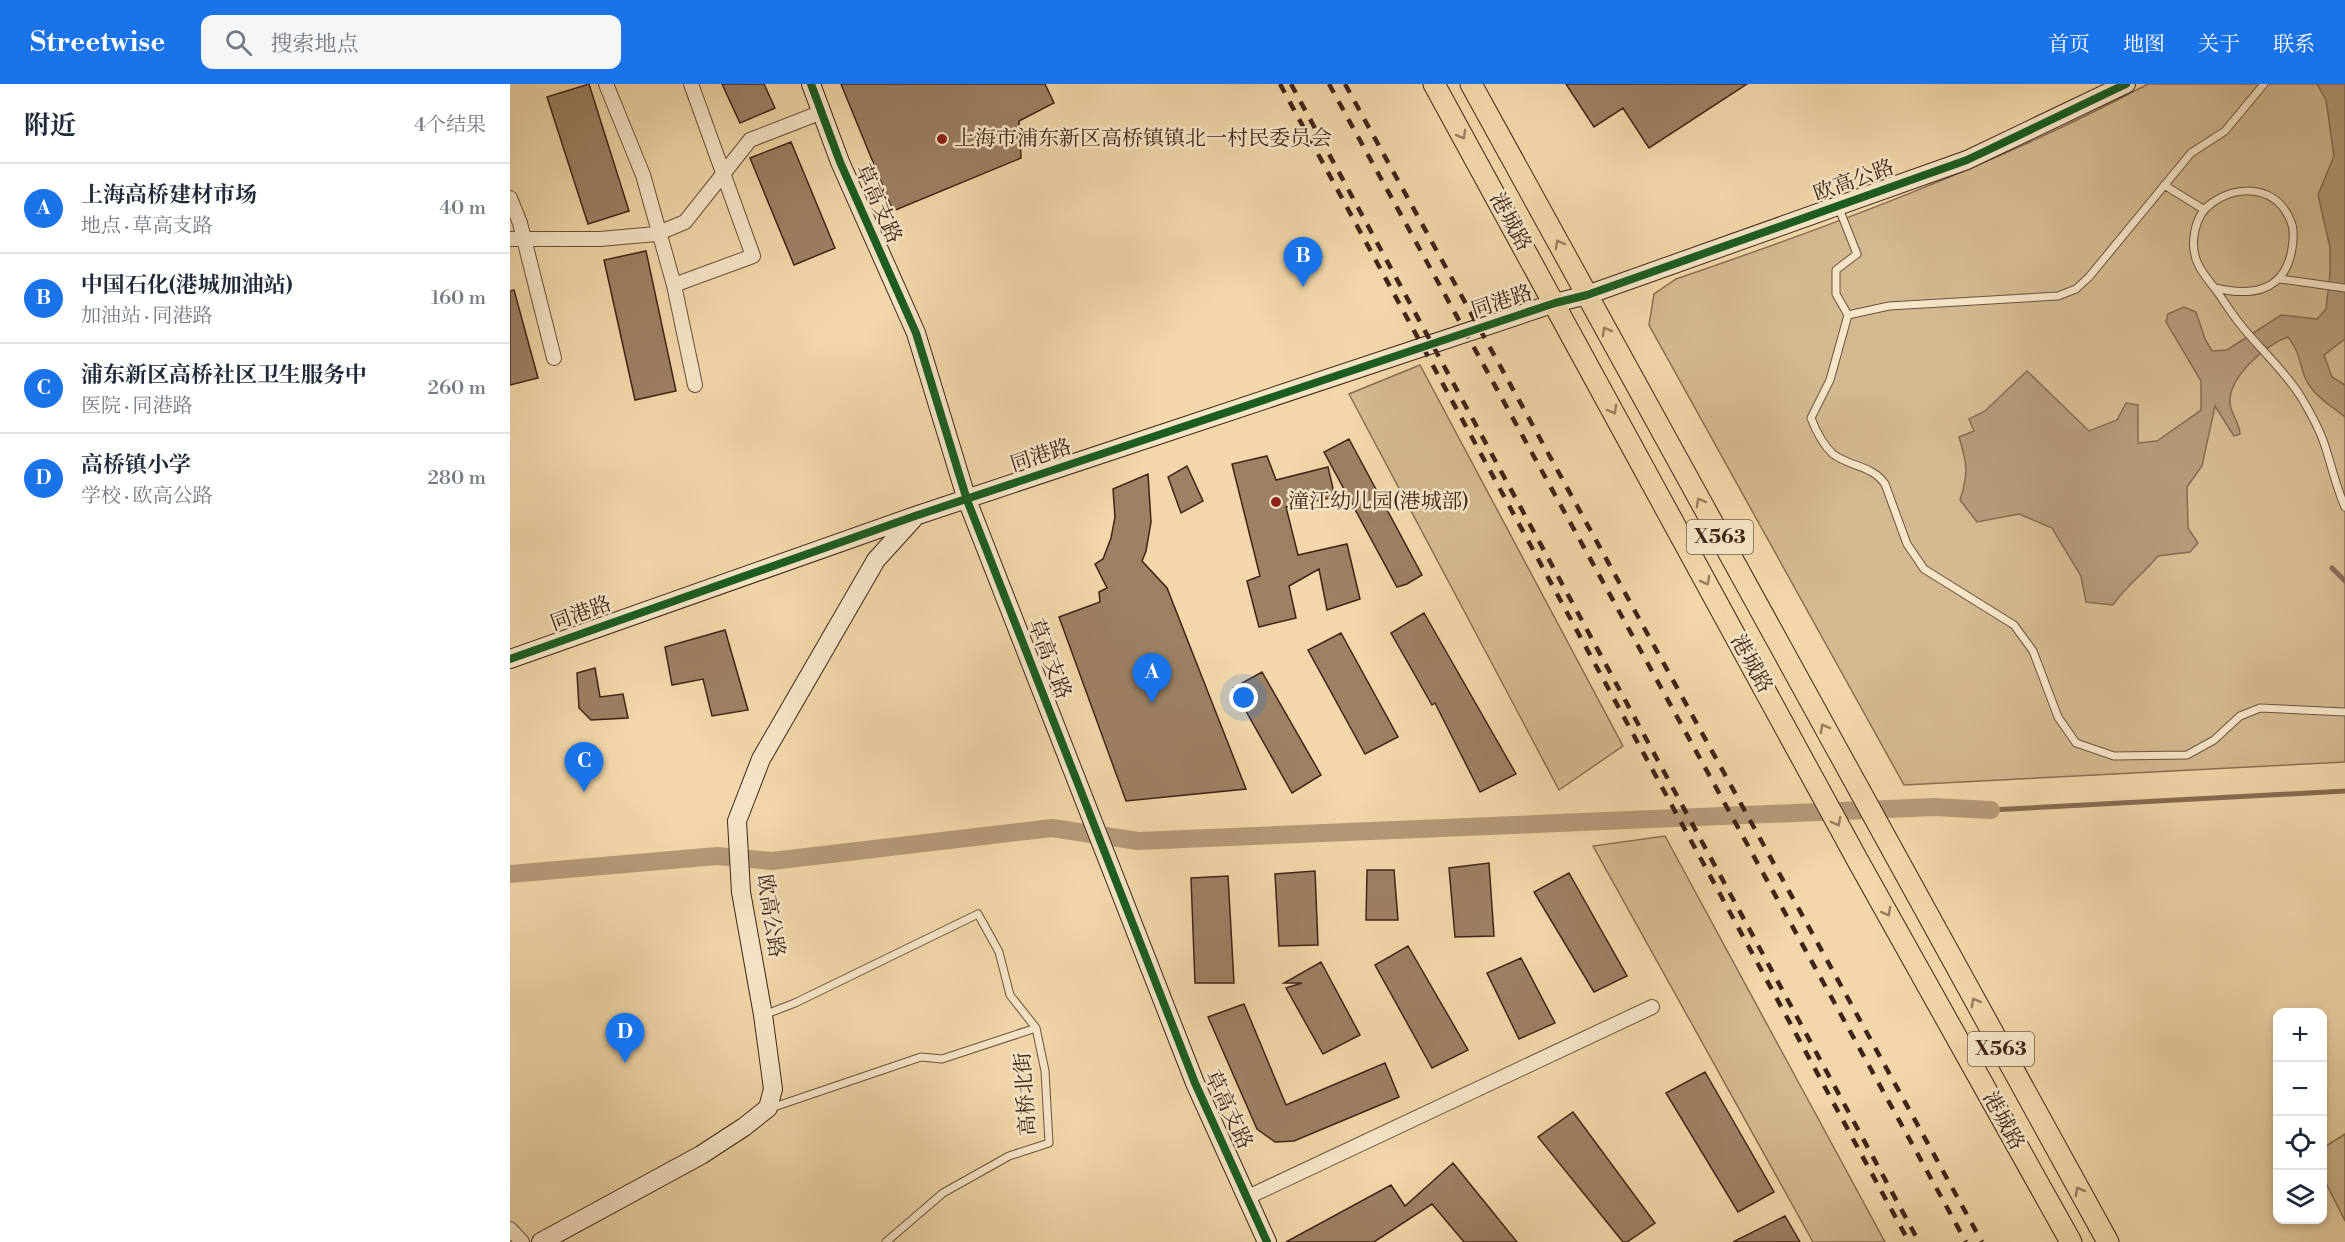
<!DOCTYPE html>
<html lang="zh">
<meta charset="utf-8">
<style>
body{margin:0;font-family:"Libre Bodoni","Noto Serif SC",serif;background:#f6f6f7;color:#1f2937}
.controls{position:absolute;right:18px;bottom:18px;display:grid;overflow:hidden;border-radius:12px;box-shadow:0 3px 9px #0003}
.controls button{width:54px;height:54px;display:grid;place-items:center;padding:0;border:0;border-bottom:2px solid #e0e1e3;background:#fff;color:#1f2937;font:30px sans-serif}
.you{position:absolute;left:734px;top:614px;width:21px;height:21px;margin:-15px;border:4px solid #fff;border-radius:50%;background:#1a73e8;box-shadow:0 0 0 9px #1a73e833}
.badge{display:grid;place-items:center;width:39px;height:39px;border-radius:50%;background:#1a73e8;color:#fff;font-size:20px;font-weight:700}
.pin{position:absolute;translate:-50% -50px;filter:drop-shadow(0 2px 3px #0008)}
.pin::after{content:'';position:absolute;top:32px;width:21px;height:18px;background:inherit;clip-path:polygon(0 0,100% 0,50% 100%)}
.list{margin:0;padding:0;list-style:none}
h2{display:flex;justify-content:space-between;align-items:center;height:78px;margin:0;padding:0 24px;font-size:26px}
h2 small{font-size:20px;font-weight:400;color:#747a83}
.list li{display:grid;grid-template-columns:39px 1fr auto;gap:18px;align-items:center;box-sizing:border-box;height:90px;padding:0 24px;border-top:2px solid #e0e1e3}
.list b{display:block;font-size:22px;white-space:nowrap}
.list p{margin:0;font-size:20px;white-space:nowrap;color:#747a83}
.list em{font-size:20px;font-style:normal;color:#747a83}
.icon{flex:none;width:33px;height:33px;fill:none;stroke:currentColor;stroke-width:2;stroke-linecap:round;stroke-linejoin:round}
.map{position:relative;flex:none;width:1835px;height:1158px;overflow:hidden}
header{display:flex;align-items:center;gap:36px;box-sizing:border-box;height:84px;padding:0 30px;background:#1a73e8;color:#fff}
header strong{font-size:28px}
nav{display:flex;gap:33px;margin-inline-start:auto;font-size:21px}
.search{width:420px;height:54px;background:#f6f6f7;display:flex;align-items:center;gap:15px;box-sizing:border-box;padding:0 21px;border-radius:12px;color:#747a83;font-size:22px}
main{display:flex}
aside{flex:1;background:#fff}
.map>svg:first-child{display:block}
</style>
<header>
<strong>Streetwise</strong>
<div class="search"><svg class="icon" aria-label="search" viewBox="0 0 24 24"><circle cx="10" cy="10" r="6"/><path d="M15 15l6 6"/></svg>搜索地点</div>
<nav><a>首页</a><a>地图</a><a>关于</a><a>联系</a></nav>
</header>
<main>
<aside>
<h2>附近<small>4个结果</small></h2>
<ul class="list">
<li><span class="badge">A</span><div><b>上海高桥建材市场</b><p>地点 · 草高支路</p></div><em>40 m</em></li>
<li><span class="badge">B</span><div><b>中国石化(港城加油站)</b><p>加油站 · 同港路</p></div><em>160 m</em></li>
<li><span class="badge">C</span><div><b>浦东新区高桥社区卫生服务中</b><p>医院 · 同港路</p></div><em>260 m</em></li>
<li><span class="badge">D</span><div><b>高桥镇小学</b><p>学校 · 欧高公路</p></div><em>280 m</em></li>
</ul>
</aside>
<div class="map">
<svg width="1835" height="1158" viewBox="0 0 1835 1158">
<rect width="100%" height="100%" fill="#f1d7a9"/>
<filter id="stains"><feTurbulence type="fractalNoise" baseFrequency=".00333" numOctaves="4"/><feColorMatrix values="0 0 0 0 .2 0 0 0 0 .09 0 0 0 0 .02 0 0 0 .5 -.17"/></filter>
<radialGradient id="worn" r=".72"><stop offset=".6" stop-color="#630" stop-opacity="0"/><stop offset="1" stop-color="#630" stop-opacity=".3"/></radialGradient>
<path fill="#d3b990" stroke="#896e54" stroke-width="1.5" d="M1638 0H1835V678L1394 701 1139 241 1144 210 1166 195C1327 140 1487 80 1638 0Z
M910 281 1113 662 1049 706 839 310Z
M1155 752 1375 1158H1303L1083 762Z
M1835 1050V1137L1813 1093V1064Z"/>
<path fill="#b49a78" stroke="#856b52" stroke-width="1.5" d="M1807 0H1835V255L1814 271 1822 293 1835 301V333C1824 324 1810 316 1802 305 1789 290 1793 271 1778 253 1756 261 1718 293 1720 319 1721 331 1730 339 1730 350L1724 352 1705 322 1692 382 1677 403 1678 444 1688 459 1680 468 1648 472C1634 489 1616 502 1603 521L1576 518 1571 492 1542 444 1509 430 1467 438 1450 416C1459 389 1457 379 1449 353L1464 347 1459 335 1475 327 1517 287 1579 347 1607 336 1616 319 1628 321V359L1647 357 1691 326V297L1656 238 1658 230 1674 223 1686 228 1695 255 1702 267 1717 266 1771 231 1807 235 1816 225 1820 190V163L1808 111 1824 72 1816 16Z"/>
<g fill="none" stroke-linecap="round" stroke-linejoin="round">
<path stroke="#856b52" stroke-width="5" d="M1822 484 1835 497
M1481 726 1835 707"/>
<path stroke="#b49a78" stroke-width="18" d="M0 790 207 772 262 777 542 744 628 757 1424 723 1481 726"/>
</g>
<path fill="#9c8163" stroke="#3f2418" stroke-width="1.5" d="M79 0 119 127 78 140 37 13Z
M212 0H254L265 24 230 39Z
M331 0H535L544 19 509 37 511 74 383 127Z
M1056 0H1237L1139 64 1113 24 1084 43Z
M281 58 325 164 284 181 240 74Z
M136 167 166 307 125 316 94 176Z
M4 206 28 294 0 301V207Z
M839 355 912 491 897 500 887 503 814 368Z
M757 372 766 396 818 383 825 413 776 423 788 471 837 460 850 515 817 526 809 485 779 502 786 534 749 543 737 497 750 492 722 380Z
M677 382 693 417 671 429 658 393Z
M638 390 641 438 636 467 632 477 657 504 736 705 616 717 549 533 590 518 589 508 597 504 585 480 593 475 601 454 605 433 603 405Z
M914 529 1006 690 970 708 925 619 922 621 881 549Z
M215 546 238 626 202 632 193 595 162 601 155 563Z
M831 549 888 653 855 670 798 566Z
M85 584 90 613 113 610 118 634 81 636 69 624 67 589Z
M752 588 811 691 782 709 723 604Z
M979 779 984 852 945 853 939 784Z
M857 786H884L888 836H856Z
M805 787 808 861 769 862 765 790Z
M1059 789 1117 892 1084 908 1024 808Z
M718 792 724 899H685L681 794Z
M898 862 958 966 922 984 865 881Z
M1011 874 1045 939 1009 955 977 889Z
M811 878 850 951 813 970 776 904 792 899H774Z
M734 920 776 1021 875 979 889 1013 784 1057 765 1058 747 1045 698 933Z
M1195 988 1264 1108 1228 1128 1156 1009Z
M1063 1028 1145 1139 1117 1158H1113L1028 1053Z
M943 1079 1007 1158H954L922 1120 864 1158H776L881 1101 895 1122Z
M1275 1132 1290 1158H1223Z"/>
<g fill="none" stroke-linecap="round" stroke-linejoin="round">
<g stroke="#6c513c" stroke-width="9">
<path id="lane" d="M1754 0 1715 47 1681 69 1579 193 1566 205 1548 212 1379 222 1338 231 1320 296 1301 334C1306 347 1312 360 1323 370 1340 383 1362 381 1375 400L1397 460 1414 485 1504 541 1523 567 1548 633 1566 659 1604 672 1677 671 1704 656 1730 632 1750 624 1835 628
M1654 101 1693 125
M1328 122 1347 170 1326 186V210L1338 231
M1770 195 1835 204
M1705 204C1739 212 1772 209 1781 170 1783 160 1785 147 1781 138 1768 103 1730 99 1702 119 1684 131 1679 161 1688 180 1692 189 1700 198 1706 206 1714 217 1721 229 1730 240 1749 264 1775 287 1791 313 1800 328 1810 346 1815 362 1822 383 1826 403 1835 423
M254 931 285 919 468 830 489 868 500 911 526 944
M261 1024 411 973 432 975 526 944 535 987 539 1059 499 1072 433 1109 376 1158"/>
</g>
<g stroke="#6c513c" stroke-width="16">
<path id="street" d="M96 0 133 91 164 201
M181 0 243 172 164 201 185 301
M0 114 10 139 44 274
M0 155H90L146 150 175 138 240 56 312 28
M738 1113 1142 923
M0 1145 12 1158"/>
</g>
<g stroke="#3f2418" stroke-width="20">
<path id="secondary" d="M301 0 330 78 406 249 457 416 685 999 757 1158
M0 575 405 432 1045 219 1077 211 1457 76 1616 0
M31 1158 191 1071 234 1043 258 1024 263 1005 253 931 231 808 227 737 251 675 366 476 404 434"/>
</g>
<g stroke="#3f2418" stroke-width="23">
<path id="primary" d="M924 0 1348 777 1561 1158
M961 0 1598 1158"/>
</g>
<use href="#lane" stroke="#f6e5c7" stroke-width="7"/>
<use href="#street" stroke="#f6e5c7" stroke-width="14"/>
<use href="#secondary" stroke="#f6e5c7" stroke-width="18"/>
<use href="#primary" stroke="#f1d7a9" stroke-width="21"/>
<path stroke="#3f2418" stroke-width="4.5" stroke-dasharray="10 10" stroke-linecap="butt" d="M770 0 1399 1158
M781 0 1409 1158
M819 0 1456 1158
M835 0 1472 1158"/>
<g stroke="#f6e5c7" stroke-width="11">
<path id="cycleway" d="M301 0 330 78 406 249 457 416 685 999 757 1158
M0 575 405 432 1045 219 1077 211 1457 76 1616 0"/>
</g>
<use href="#cycleway" stroke="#1b5e20" stroke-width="8"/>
</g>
<defs><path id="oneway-chevron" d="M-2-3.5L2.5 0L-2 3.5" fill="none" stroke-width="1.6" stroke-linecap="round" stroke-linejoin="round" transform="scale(1.5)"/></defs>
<g stroke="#987e60">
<use href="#oneway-chevron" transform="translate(952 51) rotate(61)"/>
<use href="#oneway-chevron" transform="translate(1049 160) rotate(-119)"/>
<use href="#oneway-chevron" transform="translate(1096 247) rotate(-119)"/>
<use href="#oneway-chevron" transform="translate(1103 326) rotate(61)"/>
<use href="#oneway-chevron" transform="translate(1190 418) rotate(-119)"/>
<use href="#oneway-chevron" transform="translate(1196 497) rotate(61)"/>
<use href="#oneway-chevron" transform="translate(1314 644) rotate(-119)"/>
<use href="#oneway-chevron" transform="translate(1327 738) rotate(62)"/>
<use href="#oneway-chevron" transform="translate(1377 828) rotate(61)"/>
<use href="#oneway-chevron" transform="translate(1465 918) rotate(-119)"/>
<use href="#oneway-chevron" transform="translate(1569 1107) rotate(-119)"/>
</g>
<g fill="#8f2418" stroke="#f6e5c7" stroke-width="2">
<circle cx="432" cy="55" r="6"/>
<circle cx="766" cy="418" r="6"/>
</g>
<g text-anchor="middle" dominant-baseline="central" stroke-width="5" stroke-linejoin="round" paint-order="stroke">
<g fill="#f6e5c7" stroke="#765e4c" stroke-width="1.5">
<rect x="1177" y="436" width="66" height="34" rx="4.5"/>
<rect x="1458" y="948" width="66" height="34" rx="4.5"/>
</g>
<g font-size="20" font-weight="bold" fill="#3f2418">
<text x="1210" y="453">X563</text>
<text x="1491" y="965">X563</text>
</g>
<g font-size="21" fill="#3f2418" stroke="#f6e5c7" text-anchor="start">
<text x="444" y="55">上海市浦东新区高桥镇镇北一村民委员会</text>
<text x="778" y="418">潼江幼儿园(港城部)</text>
</g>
<g font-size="21" fill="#3f2418" stroke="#f6e5c7">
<text transform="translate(1344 97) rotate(-20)">欧高公路</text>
<text transform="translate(368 120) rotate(66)">草高支路</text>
<text transform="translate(1000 138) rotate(61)">港城路</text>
<text transform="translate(992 218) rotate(-18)">同港路</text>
<text transform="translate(531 372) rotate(-18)">同港路</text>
<text transform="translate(71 530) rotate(-20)">同港路</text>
<text transform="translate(539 575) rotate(69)">草高支路</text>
<text transform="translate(1241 580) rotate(61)">港城路</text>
<text transform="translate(260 832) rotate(81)">欧高公路</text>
<text transform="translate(516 1010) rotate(-94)">高桥北街</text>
<text transform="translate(718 1026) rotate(65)">草高支路</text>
<text transform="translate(1493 1037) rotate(61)">港城路</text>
</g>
</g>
<rect width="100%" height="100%" filter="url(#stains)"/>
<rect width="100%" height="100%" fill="url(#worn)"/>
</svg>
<div class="controls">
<button>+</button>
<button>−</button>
<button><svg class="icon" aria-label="locate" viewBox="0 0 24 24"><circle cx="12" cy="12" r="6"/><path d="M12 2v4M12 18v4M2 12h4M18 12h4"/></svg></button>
<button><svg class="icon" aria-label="layers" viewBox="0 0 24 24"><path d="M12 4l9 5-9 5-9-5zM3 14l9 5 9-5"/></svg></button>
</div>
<div class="you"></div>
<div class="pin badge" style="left:642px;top:619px">A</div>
<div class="pin badge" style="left:793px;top:203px">B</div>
<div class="pin badge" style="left:74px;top:708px">C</div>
<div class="pin badge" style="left:115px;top:979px">D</div>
</div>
</main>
